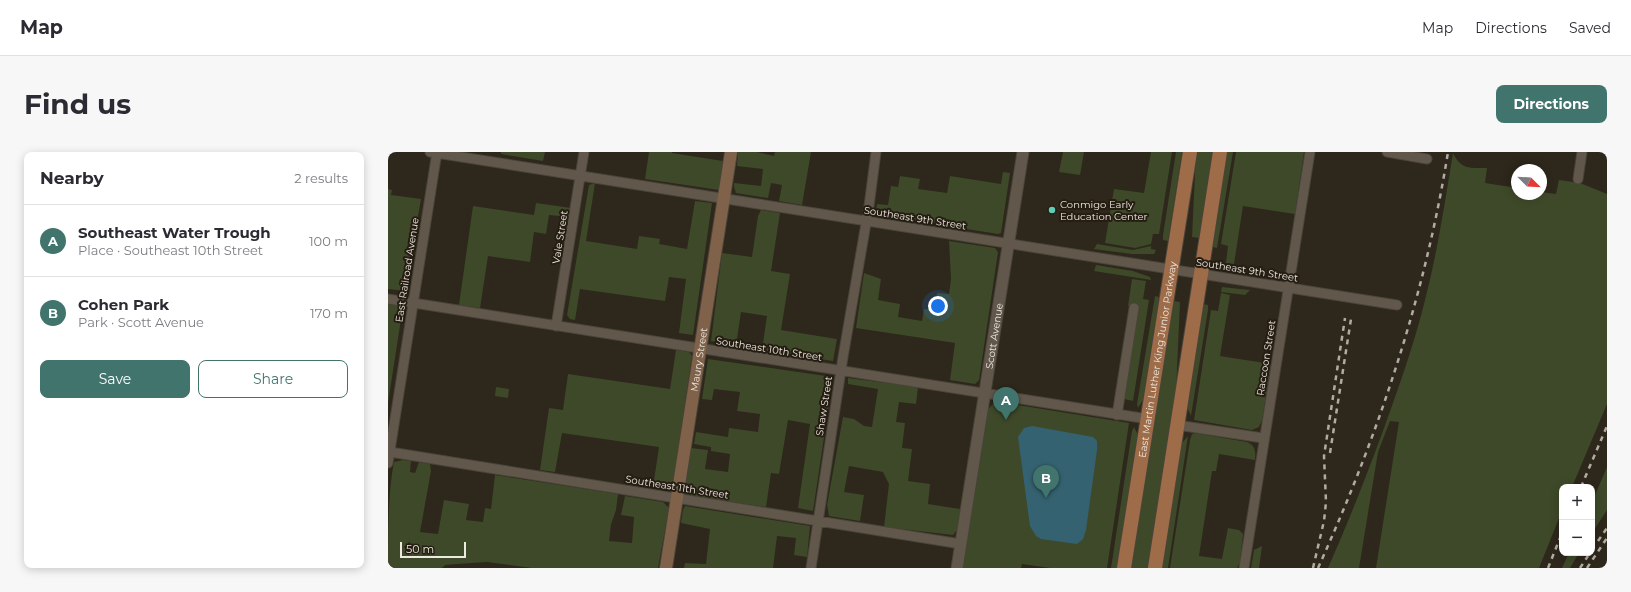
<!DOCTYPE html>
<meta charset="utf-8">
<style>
body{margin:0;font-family:Montserrat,sans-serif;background:#f7f7f7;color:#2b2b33}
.controls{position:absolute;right:12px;bottom:12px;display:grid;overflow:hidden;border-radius:8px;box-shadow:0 2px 10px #0003}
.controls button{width:36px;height:36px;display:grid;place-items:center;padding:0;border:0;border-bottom:1px solid #e1e1e2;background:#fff;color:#2b2b33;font:20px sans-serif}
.compass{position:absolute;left:1123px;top:12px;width:36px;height:36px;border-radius:50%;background:#fff;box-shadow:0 2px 10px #0003;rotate:114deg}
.scale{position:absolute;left:12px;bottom:10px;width:66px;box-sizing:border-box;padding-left:4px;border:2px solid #ede8e0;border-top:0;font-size:11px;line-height:14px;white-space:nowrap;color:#ede8e0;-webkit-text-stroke:3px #251d12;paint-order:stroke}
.you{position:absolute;left:550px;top:154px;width:14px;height:14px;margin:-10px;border:3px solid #fff;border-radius:50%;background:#1a73e8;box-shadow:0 0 0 6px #1a73e833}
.badge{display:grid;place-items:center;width:26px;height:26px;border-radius:50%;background:#42746e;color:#fff;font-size:13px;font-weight:700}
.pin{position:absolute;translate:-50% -33px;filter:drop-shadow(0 1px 2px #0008)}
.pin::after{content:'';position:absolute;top:21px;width:14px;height:12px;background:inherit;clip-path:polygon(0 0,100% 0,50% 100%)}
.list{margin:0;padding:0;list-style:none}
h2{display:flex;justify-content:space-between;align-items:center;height:52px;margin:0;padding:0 16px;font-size:17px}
h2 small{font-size:13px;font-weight:400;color:#7c7c81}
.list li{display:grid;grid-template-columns:26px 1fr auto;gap:12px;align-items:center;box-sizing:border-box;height:72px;padding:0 16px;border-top:1px solid #e1e1e2}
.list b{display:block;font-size:15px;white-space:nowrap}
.list p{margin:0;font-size:13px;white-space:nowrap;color:#7c7c81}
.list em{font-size:13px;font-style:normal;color:#7c7c81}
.actions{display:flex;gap:8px;padding:12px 16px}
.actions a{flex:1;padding:9px 0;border:1px solid #42746e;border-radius:8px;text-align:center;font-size:14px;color:#42746e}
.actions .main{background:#42746e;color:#fff}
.map{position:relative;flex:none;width:1219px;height:416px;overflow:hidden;border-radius:8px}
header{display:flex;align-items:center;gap:24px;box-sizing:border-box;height:56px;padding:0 20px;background:#fff;border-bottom:1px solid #e1e1e2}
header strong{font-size:19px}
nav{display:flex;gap:22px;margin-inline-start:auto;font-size:14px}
.intro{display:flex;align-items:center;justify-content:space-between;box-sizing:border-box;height:96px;padding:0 24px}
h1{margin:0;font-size:28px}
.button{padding:10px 18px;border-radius:8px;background:#42746e;color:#fff;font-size:14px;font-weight:700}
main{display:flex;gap:24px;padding:0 24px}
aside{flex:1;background:#fff;border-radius:8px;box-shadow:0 2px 10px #0003}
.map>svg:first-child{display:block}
</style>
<header>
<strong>Map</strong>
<nav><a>Map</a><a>Directions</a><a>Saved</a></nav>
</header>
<div class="intro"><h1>Find us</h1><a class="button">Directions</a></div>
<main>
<aside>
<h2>Nearby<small>2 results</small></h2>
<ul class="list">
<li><span class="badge">A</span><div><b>Southeast Water Trough</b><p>Place · Southeast 10th Street</p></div><em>100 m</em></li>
<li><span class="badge">B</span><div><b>Cohen Park</b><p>Park · Scott Avenue</p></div><em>170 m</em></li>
</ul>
<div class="actions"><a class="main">Save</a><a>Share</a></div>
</aside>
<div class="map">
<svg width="1219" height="416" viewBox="0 0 1219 416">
<rect width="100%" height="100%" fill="#2e271b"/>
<path fill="#3e4929" d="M113 0H157L155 9 113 2Z
M261 0H284V1L335 9 331 38 257 27Z
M350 0H369L386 4 387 0H423L414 53 391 49 394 33 383 31 380 46 348 41 346 35V31L373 34 375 17 349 14Z
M675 0H696L692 23 671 20Z
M763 0H784L771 82H765L763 92 747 96 717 91 726 37 756 41Z
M788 0H794L780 89 775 88V83Z
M808 0H825L811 86 804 85Z
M839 0H845L829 96 825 95V90Z
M848 0H916L907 62 855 54 846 112 838 111 840 94 833 92Z
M1065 1C1073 18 1083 16 1099 16L1097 31 1129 36V42H1153V40L1168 42 1171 28 1192 31 1219 42V252L1184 335H1174V359L1151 416H988L1011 270 1002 269 990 300 971 416H940C960 371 978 325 995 279 1011 234 1027 190 1038 144 1050 97 1057 49 1065 1Z
M615 20 622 21 613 81 610 82 490 63 488 60 489 52 500 53 503 34 510 35 512 24 532 27 530 37 559 41 562 24 613 32Z
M207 31 198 89 249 97 251 84 272 87 271 92 299 97 307 49 324 51 305 183 291 181 298 127 281 125 277 149 192 137 187 168 182 167 179 163 201 33Z
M0 37 4 38 3 43 33 47 17 139 0 137Z
M148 51 183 56 182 65 161 63 158 82 146 80 142 110 100 104 92 156 71 153 85 54 146 63Z
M373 58 392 61 383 119 402 122 393 178 449 187 445 209 374 198 379 164 353 160 348 193 323 189 334 101 364 105 370 64Z
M561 89 607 96 610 100 591 228 587 232 562 228 567 191 468 176 476 121 493 127 490 148 512 152 510 165 534 169 536 157 546 158 549 141 561 142 563 127Z
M709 92 745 98 763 94V97L768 98 766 102H744L706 97Z
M708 113 745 119 762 125 763 128 706 119Z
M744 127 758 129 755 147 761 148 745 249 736 247 751 156 740 154Z
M834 135 862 138 857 143 833 140Z
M833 141 842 143 832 204 883 212 874 268 871 275 864 278 806 268 823 158 830 159Z
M767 144 771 145 770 153 755 248 750 256 749 252Z
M785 149 792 150 788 240 760 416H743Z
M0 152 13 154 18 159 13 167 0 251Z
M815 152 820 153V158L803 264 799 255Z
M288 198 301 200 304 204 284 338 265 335 271 295 174 281 167 320 152 318 161 256 175 258 180 222 282 237Z
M320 207 445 225 425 359 410 356 422 272 400 268 391 322 383 321 378 355 296 343 303 296 320 298 317 317 340 320 342 302 323 299V295L306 292 308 280 340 285 341 276 370 280 372 262 349 259 352 240 326 237 324 248 314 247Z
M460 226 530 235 528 252 511 250 508 270 517 271 514 296 524 297 520 329 542 332 540 352 572 357 569 378 565 383 496 375 501 332 495 320 461 314 456 340 476 343 472 369 441 364 439 353 455 265 466 267 476 274 484 275 490 237 460 232Z
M108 235 121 237 120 246 107 244Z
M607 250H611L741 271 719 416H662L634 412 633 416H575L600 260V257Z
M746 275 749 281V286L729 416H723L744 279Z
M807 281 859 290C867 293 868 299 867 308L831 302 828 319H824L811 404 834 407 840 376 851 378 855 382 852 410 849 416H782L802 288 804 282Z
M800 284 780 416H774L793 292Z
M15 308 23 309 22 320 27 321 31 310 42 312 43 319 32 380 50 382 56 348 81 352 78 368 95 370 97 356 103 357 107 323 230 342 228 358 223 372 221 389 244 391 246 365 233 363 237 344 275 350 281 356 270 416H144L99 410 69 412 57 413 54 416H0C0 385 0 339 6 310Z
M1219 315V358L1204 381V350Z
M297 354 422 374 419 405 406 403 408 386 389 384 385 416H296L297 411 318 412 322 377 293 371 295 358Z
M874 394 871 416H863L866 398Z
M1181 401H1191L1182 416H1174Z"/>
<path fill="#356271" d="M644 274 705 285 709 289V298L698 378 695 387 689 392 653 387 648 384 642 374 630 285 636 276Z"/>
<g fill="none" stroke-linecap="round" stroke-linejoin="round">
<g stroke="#4a443a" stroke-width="11">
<path id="minor" d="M42 0 1009 153
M999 0 1039 7
M1190 27 1194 0
M0 147 760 267
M168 174 196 0
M729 263 746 156
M789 273 875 286
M2 300 573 392
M0 311 49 0
M423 416 455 205 481 54 488 0
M856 416 922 0"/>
</g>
<g stroke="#4a443a" stroke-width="13">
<g id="tertiary">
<path id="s1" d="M569 416 635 0"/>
</g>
</g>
<g stroke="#4a443a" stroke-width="14">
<g id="secondary">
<path id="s2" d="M278 416 343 0"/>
</g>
</g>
<g stroke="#4a443a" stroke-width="16">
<g id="primary">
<path id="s3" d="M736 416 802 0"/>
<path d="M767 416 832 0"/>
</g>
</g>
<use href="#minor" stroke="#61584b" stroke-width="9"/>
<use href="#tertiary" stroke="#61584b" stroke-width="11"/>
<use href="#secondary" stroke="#80624a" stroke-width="12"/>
<use href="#primary" stroke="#9e6c48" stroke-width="14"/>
<path stroke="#b1aca2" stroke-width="2.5" stroke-dasharray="5 5" stroke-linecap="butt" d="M942 301 963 167
M1193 335 1219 274
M1210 389 1219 376
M925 416 936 369 938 350 936 304 957 166
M930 416C990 284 1037 144 1060 0
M1160 416 1174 381
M1192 416 1200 404
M1199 416 1219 386"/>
</g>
<circle fill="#5eceb7" stroke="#251d12" stroke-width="1.5" cx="664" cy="58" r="4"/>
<g text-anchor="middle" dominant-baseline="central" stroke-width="4" stroke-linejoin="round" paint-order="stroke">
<g font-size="10" fill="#ede8e0" stroke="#251d12" text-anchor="start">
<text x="672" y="52">Conmigo Early<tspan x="672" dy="12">Education Center</tspan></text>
</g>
<g font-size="10" fill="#ede8e0" stroke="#251d12">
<text transform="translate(527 66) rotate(9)">Southeast 9th Street</text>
<text transform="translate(172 85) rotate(-81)">Vale Street</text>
<text transform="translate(19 118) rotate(-81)">East Railroad Avenue</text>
<text transform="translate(859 118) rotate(9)">Southeast 9th Street</text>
<text stroke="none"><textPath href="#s1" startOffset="235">Scott Avenue</textPath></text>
<text transform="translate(381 197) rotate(9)">Southeast 10th Street</text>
<text transform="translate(878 206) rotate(-81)">Raccoon Street</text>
<text stroke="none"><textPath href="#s2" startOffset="211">Maury Street</textPath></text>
<text stroke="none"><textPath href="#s3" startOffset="211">East Martin Luther King Junior Parkway</textPath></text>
<text transform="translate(436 254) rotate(-81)">Shaw Street</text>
<text transform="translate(289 335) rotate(9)">Southeast 11th Street</text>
</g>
</g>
</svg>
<div class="controls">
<button>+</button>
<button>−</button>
</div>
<svg class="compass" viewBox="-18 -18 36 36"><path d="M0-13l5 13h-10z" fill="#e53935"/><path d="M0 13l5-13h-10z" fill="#7c7c81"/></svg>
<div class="scale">50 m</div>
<div class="you"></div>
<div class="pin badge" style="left:618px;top:268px">A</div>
<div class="pin badge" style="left:658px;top:346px">B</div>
</div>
</main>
